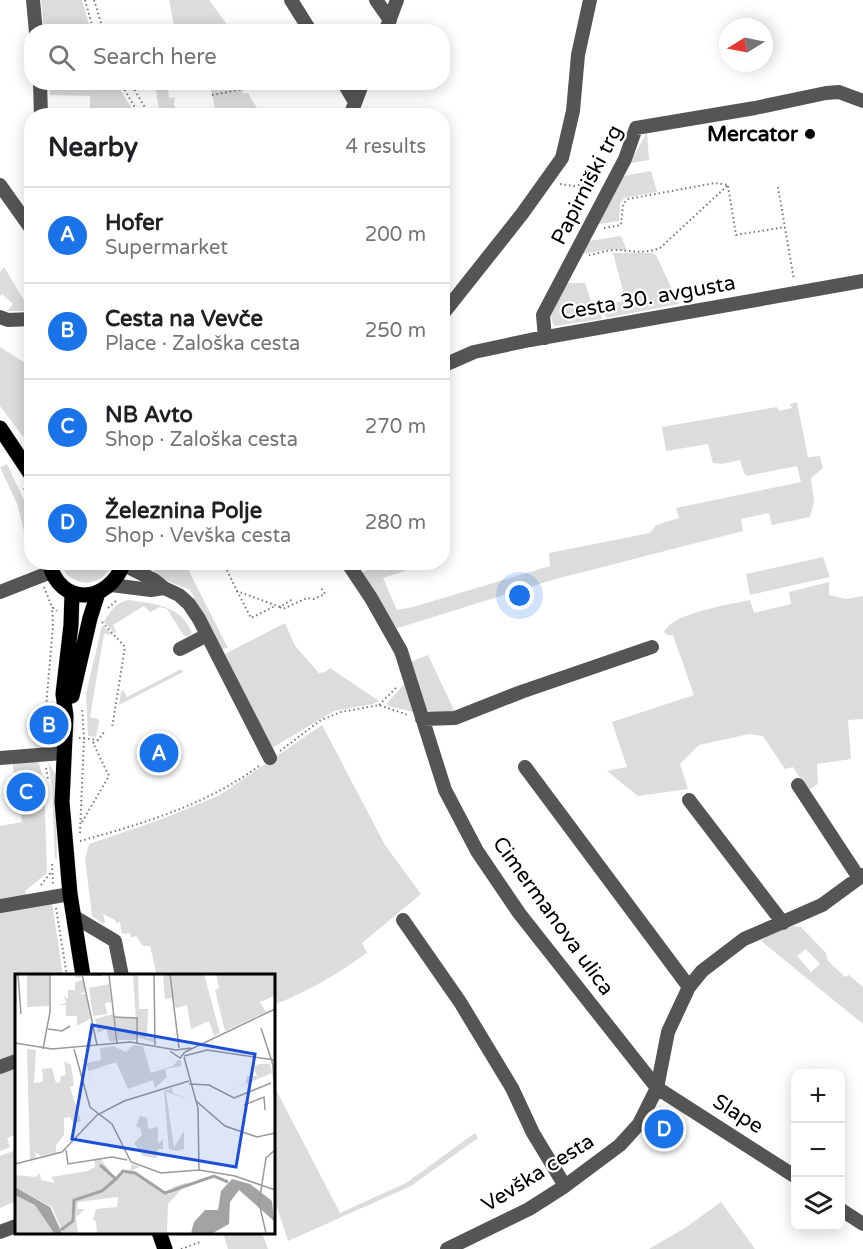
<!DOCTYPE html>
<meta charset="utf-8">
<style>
body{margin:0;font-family:"Varela Round",sans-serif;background:#f6f6f6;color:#202124}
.controls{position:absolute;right:18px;bottom:18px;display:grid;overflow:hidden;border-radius:12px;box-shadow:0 3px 15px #0003}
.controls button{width:54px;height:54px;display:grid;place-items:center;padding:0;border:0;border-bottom:2px solid #e0e0e0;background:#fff;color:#202124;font:30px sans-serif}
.compass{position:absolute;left:719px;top:18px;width:54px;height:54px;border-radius:50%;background:#fff;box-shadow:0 3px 15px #0003;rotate:260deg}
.you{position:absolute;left:520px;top:596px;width:21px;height:21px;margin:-15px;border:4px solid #fff;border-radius:50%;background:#1a73e8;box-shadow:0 0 0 9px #1a73e833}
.badge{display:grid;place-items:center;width:39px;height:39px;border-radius:50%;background:#1a73e8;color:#fff;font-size:20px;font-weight:700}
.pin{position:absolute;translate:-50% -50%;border:3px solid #fff;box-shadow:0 2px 6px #0006}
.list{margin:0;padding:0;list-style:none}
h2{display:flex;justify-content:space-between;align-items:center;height:78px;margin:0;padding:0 24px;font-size:26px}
h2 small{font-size:20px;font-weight:400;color:#757577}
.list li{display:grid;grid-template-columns:39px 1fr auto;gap:18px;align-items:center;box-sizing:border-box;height:96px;padding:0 24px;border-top:2px solid #e0e0e0}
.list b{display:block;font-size:22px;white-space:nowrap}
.list p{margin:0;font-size:20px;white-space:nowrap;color:#757577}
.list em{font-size:20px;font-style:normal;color:#757577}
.icon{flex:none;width:33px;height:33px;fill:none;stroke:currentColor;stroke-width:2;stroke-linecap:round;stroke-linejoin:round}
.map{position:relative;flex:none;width:863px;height:1249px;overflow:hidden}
.search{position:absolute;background:#fff;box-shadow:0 3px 15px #0003;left:24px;top:24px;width:426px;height:66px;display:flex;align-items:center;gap:15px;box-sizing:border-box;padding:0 21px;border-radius:24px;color:#757577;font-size:22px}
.panel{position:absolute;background:#fff;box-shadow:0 3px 15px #0003;left:24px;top:108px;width:426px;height:462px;border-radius:24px}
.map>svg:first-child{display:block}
</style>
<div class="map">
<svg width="863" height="1249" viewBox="0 0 863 1249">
<rect width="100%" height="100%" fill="#fff"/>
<path fill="#dcdcdc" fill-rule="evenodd" d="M41 0H82L91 31H44Z
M169 0H209L232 31 228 30 175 31Z
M49 83H116L136 115H111L110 113 106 115H90V96L50 95Z
M167 83 169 98 175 97 174 105 178 115H154L160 114 155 86Z
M210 83H242L243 94 248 93 260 113 254 115H216Z
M647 132 649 160 631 163V161Z
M651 171 657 192 624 198 620 204 619 221 598 224 623 176Z
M621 236 627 251 613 249 582 254 589 241Z
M613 253H652L656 255 679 304 606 318 603 305 622 301 621 293 623 291Z
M4 267 25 302 28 301 29 311H7L13 304 2 294 0 296V272Z
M567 283H585L594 311 599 310 602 319 554 326 550 315Z
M0 347 27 364 31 393V447L0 406Z
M797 402 808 457 820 456 823 468 811 478 814 502 810 517 772 525 769 513 741 519 743 531 552 580 395 629 359 573 387 563H405V571L383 578 397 610 413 607 550 566 549 553 650 533 656 525 679 518 676 508 801 482 797 466 747 476 744 473 740 460 722 464 713 463 708 444 666 451 662 427 777 407 779 411 792 408 790 404Z
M7 464 31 515 30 556 18 506 0 467Z
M823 557 830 577 750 595 746 574Z
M60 563V562L112 563C103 589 70 589 60 563Z
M152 563H185L228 648 222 649 190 590 153 575 154 571Z
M829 582V595L846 599 863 596V719L848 720 851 759 817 764 818 784 808 790 793 767 785 769 763 736 749 734 699 745 680 764 688 789 638 796 607 771 627 767 612 722 694 695 673 635H667L664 632C674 612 729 605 750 600L754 613 791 604 789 592Z
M129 600C155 604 181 605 192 633L189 636H184L167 609 160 607 150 612 144 606 113 625 116 631 115 633 104 622C110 611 116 602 129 600Z
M285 623 295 646 319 673 325 672 330 668 379 701 373 704 334 711 272 748 225 654Z
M102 625 113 635 104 634 90 717 98 719 99 722 96 737 88 736 86 694Z
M428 655 455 712 437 713 428 711 425 706 410 662Z
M181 669 183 672 119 705 121 692 123 690 127 697Z
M407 681 418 713 388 706 387 703Z
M322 725 385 845 421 894 362 943 367 953C337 974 308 992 273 1005V976H157L150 946H143L136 936 131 938 130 933 122 934 120 922 116 923 115 920 103 914 105 922 103 924 92 916 85 859 89 844 165 818 220 795Z
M34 759 39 763 44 781 47 873 25 891 26 895 0 901V826L22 822 12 761Z
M48 762 55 773 57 859H55L52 788Z
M52 902 63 976H16V1058L0 1063V910Z
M793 926 801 927 826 953 828 961 845 977 849 975 863 987V1024L761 941 767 935ZM806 949 820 964 811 972 797 956Z
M16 1067V1134L7 1138 10 1147 0 1151V1072Z
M273 1084 340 1213 406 1183 475 1133 478 1138 411 1186 288 1241 273 1195Z
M16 1150V1201L0 1208V1156Z
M721 1202 755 1249H649L688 1226Z
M223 1233H262L268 1249H228Z"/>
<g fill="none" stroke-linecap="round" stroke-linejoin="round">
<g stroke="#dbdbdb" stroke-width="16">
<path id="major" d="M0 428 32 476
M49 562C59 607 109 605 124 562
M72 593 71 625 63 694 66 716 62 802 70 894 83 976
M72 696 90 618 98 593
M159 1232 165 1249"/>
</g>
<path stroke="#777" stroke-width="2" stroke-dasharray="1.5 3" stroke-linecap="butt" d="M85 0 94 32
M94 0 104 32
M120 82 140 116
M130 82 150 116
M212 95 249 88
M560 184 574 186 594 182 598 184
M728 186 736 235 785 227
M778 187 794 280
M604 228 621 225 623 204 628 199 715 183 728 185
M589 255C596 254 605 251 613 250 631 250 641 255 660 248L728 185
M24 488 32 505
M223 562 237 591 280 607 293 599
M44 587 52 607 57 611
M237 591 251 618 275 606
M280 607 283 609 307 598 314 599 325 594 321 588
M108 608 117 600
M102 622 125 647 112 728
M379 705 398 686
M79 738 98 740 105 731
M43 742 53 626 52 607
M280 751 321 720 341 712 379 705 408 715
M46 768 48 780
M82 822 109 776 93 743 98 740 99 742
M80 833 84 739 82 707
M80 841C142 824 206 805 259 766
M52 864 53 885
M41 885 52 871
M56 908 67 976
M181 1249 200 1242"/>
<path stroke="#555" stroke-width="14" d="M33 0 36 32
M291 0 311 32
M376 0 390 20
M385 32 397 0
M40 82 41 116
M343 82 355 102
M350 116 363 82
M0 185 32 230
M442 315 522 214 562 158 573 111 578 55 590 0
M0 317 8 320 32 319
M545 338 543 315 625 159 636 128 755 108 826 93 839 92 863 101
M442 366 474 352 530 340 863 281
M125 562 132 569 154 580 164 588 179 595 189 604 199 619 270 758
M347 562 371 598 401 651 445 790 477 851 519 913 657 1088 796 1177
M111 585 151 590 164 588
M0 592 51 572
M180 649 207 635
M422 719 455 718 521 692 652 647
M0 758 63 753
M525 767 689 987
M798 785 859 878
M689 800 783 923
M0 906 70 894
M73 916 115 941 122 976
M403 920 460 1002 512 1088 533 1133 565 1186
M0 1067 16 1061
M840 1209 863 1224
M0 1232 16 1226
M447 1249 529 1209 565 1186 620 1145 639 1124 657 1088 668 1032 689 987 702 971 744 939 822 905 863 875"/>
<use href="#major" stroke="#000" stroke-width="15"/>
</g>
<circle fill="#000" stroke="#fff" stroke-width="2" cx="810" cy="134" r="6"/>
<g text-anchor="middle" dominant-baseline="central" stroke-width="4.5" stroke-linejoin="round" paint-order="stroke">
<g font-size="21" font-weight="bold" fill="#000" stroke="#fff" text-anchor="end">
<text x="798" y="134">Mercator</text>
</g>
<g font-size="21" fill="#000" stroke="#fff">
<text transform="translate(587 185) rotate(-63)">Papirniški trg</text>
<text transform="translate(648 298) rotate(-10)">Cesta 30. avgusta</text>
<text transform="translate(553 916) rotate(54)">Cimermanova ulica</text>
<text transform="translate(738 1114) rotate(32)">Slape</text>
<text transform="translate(538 1173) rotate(-32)">Vevška cesta</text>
</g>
</g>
<g transform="translate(15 974)">
<rect width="260" height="260" fill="#fff"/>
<path d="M12 0H34V32L12 33ZM118 0H123L124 35H133L132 64H140L139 68 122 63ZM148 0H189L205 59 199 62 194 47 176 55 172 31 161 34 157 24 150 25ZM201 0H259V22L245 28 251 38 210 57 200 16 204 14ZM60 2H65L66 4 60 3V8L68 6 70 18 64 20H71L75 45 62 52V42H51V31H44L51 29 49 22 53 25V16H60ZM94 10 96 28 90 29 92 40 78 42 74 14ZM98 40 101 67 95 68 91 55 83 59 80 45ZM99 44H121V66H103ZM118 71 128 72 138 106 113 115 101 88 74 97 80 117 71 89 86 86 85 74 98 72 111 78ZM12 75 21 76 19 109 28 108 27 95 37 94 41 109 45 108 46 102 51 101 49 87 56 91 59 111 55 113 66 147 59 150 55 143 49 144V161L41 171V178H46L26 182 20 178 21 183 15 186ZM163 86H166V92L150 95 152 103 140 114 136 99 158 92ZM243 90H255L257 99 221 114 231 109 232 102H242L239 93ZM157 114 158 119 174 125 151 118 159 174 169 157V175L162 177 154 175 149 117ZM125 142 132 144 133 155 143 153V170L148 165V175H143L142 184 128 182 119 169 127 161 126 155 121 152ZM85 184 101 205 108 198H115L117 190 125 193 117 196 149 220H155L158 213 173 208 153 230 152 259H82L81 247 78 246 81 235 102 233 103 223 63 228 62 235H70L61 243 63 259H48L37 233 0 213V201L21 203 25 199 26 206 40 209 36 203 73 197 80 193 79 185ZM0 222 11 223 25 233 40 259H0Z" fill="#dcdcdc"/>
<path d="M217 205 235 210 257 227 259 247 224 216 215 228 214 250 198 259H176L179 248 190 236H203L206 217ZM0 213 35 233 47 259H39L20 231 0 221Z" fill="#a3a3a3"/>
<path fill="none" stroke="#a3a3a3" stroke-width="3" d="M101 205 108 197 120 199 150 219 199 202 213 208M46 256 58 247 59 226 87 217 101 205 85 191"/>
<path fill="none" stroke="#999" stroke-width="1.5" d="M3 0 6 40M35 0 87 1M67 0 82 71M139 0 140 71M155 0 164 74M94 1 102 69M98 43 122 44V69M246 54 258 91 260 134M33 55 47 57 55 52M0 69 37 75 115 68 161 76 176 74M28 75 35 38V0M59 75 75 133 97 150 116 188 146 199 184 196 220 202 260 216M155 77 165 84 170 78M170 78 260 35M169 82 192 76 260 86M169 83 183 134 184 196M174 110 194 111 219 124 256 109M180 126 210 152 242 163 260 159M229 131 249 123 250 136M51 176 53 190 97 183 112 186M0 190 47 178 82 141 109 127 174 107M251 259 244 229 251 184 260 176"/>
<path fill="#1d4ed8" fill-opacity="0.15" stroke="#1d4ed8" stroke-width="3" d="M77 51 240 80 221 193 57 165Z"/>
<rect width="260" height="260" fill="none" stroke="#000" stroke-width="3"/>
</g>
</svg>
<div class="controls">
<button>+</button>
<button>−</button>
<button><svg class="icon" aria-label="layers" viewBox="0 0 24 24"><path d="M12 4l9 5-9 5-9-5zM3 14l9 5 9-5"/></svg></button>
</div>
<svg class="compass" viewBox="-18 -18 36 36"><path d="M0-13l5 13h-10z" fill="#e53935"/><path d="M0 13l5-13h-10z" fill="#757577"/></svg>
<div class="you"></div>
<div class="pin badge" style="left:159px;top:753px">A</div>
<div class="pin badge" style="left:49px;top:725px">B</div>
<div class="pin badge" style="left:26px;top:792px">C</div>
<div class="pin badge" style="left:664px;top:1129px">D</div>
<div class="search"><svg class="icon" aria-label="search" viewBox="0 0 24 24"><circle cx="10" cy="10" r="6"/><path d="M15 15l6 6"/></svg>Search here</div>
<section class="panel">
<h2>Nearby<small>4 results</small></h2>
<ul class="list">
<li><span class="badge">A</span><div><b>Hofer</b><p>Supermarket</p></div><em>200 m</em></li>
<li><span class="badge">B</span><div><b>Cesta na Vevče</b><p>Place · Zaloška cesta</p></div><em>250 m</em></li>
<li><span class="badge">C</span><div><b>NB Avto</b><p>Shop · Zaloška cesta</p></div><em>270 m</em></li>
<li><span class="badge">D</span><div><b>Železnina Polje</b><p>Shop · Vevška cesta</p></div><em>280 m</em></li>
</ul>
</section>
</div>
